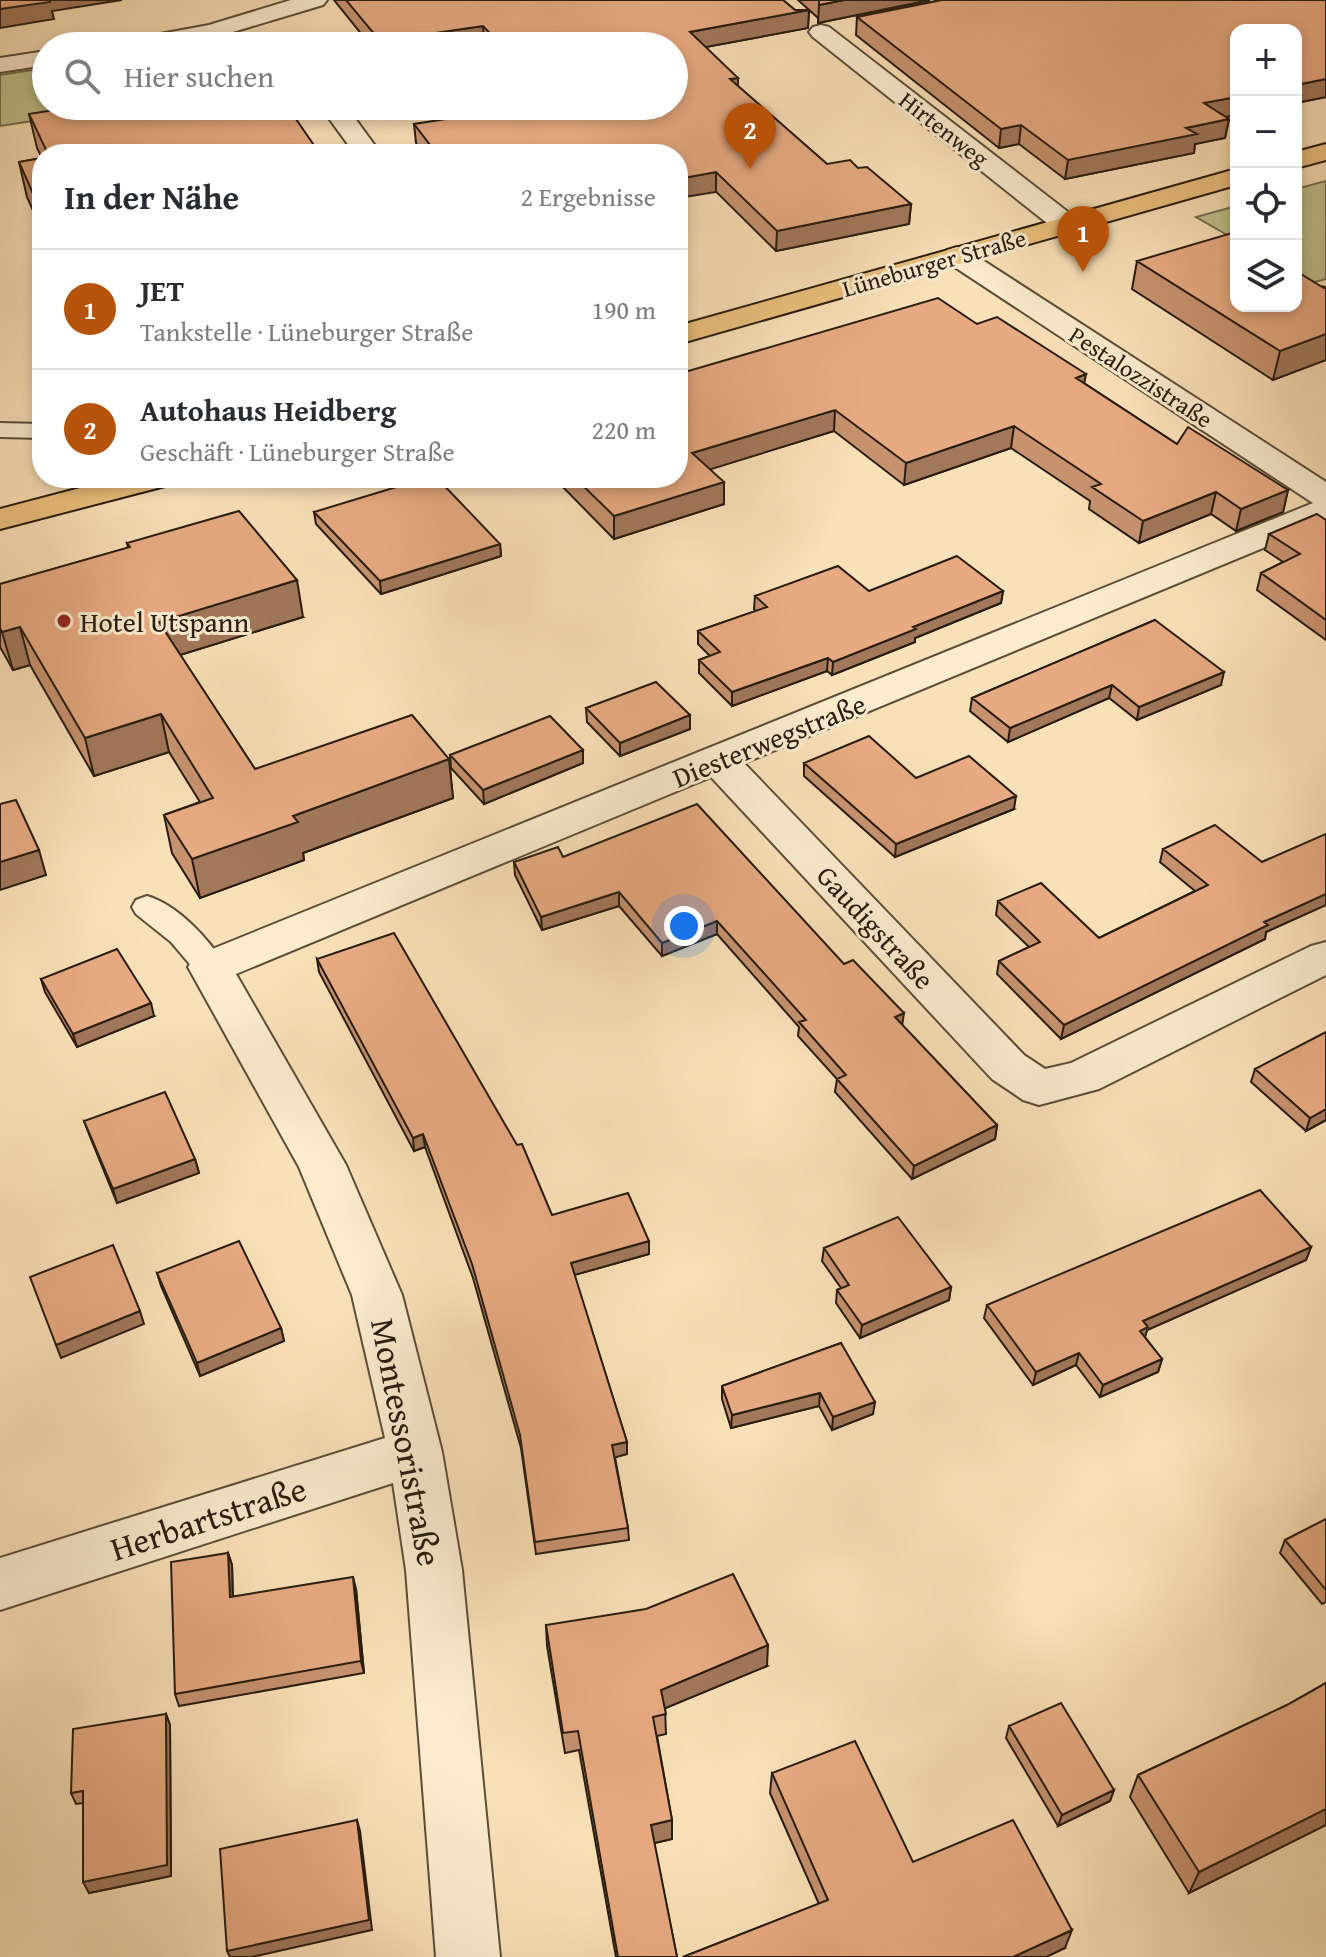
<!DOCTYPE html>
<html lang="de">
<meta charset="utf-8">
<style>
body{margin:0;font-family:"Gentium Book Plus",serif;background:#f7f7f7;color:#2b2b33}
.controls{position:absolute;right:24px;top:24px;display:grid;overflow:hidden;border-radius:16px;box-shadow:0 4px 12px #0003}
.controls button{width:72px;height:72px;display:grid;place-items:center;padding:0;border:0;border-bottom:2px solid #e1e1e2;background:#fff;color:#2b2b33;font:40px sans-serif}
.you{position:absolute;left:684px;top:926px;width:28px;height:28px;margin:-20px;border:6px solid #fff;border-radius:50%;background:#1a73e8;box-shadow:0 0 0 12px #1a73e833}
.badge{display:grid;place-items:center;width:52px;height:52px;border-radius:50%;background:#b45309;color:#fff;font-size:26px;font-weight:700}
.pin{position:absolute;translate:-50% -66px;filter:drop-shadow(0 2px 4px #0008)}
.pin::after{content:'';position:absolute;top:42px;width:28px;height:24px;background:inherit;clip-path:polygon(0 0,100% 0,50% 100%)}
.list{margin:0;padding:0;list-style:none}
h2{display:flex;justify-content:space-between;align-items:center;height:104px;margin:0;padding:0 32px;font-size:34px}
h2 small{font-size:26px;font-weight:400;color:#7c7c81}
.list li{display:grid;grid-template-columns:52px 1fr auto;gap:24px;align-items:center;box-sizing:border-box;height:120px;padding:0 32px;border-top:2px solid #e1e1e2}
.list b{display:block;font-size:30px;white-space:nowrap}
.list p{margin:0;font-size:26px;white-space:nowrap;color:#7c7c81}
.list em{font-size:26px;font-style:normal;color:#7c7c81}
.icon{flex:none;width:44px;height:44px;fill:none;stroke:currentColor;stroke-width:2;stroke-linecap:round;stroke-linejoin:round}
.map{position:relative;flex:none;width:1326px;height:1957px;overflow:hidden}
.search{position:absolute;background:#fff;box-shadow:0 4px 12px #0003;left:32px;top:32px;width:656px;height:88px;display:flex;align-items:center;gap:20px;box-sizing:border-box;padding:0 28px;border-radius:44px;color:#7c7c81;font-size:30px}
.panel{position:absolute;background:#fff;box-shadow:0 4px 12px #0003;left:32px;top:144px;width:656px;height:344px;border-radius:32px}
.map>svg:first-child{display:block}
</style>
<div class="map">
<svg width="1326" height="1957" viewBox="0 0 1326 1957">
<rect width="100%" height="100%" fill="#f9e1b7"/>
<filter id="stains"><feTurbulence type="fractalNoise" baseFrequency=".0025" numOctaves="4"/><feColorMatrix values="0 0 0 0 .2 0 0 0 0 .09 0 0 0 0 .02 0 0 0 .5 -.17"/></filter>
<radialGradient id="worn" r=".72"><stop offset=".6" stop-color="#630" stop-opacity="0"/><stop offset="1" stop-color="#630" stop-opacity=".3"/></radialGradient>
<path fill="#c0c28d" stroke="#736f4e" stroke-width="2" d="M46 68V106H131L0 126V75Z
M1326 181V279L1311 283 1296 275V189Z
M1236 206V240L1196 217Z"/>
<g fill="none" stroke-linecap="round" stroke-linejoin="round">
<g stroke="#5b4d39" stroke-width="4">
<path id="lane" d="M0 423 42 424V438L0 437Z
M86 478H110L118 492 115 497H97Z
M147 896C178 905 210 940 226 967L221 975 210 978 199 975 171 942 136 914 132 907 136 900Z"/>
</g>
<g stroke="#5b4d39" stroke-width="4">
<path id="street" d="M291 0H327L323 5 213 38 170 46H118L122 41 209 25Z
M821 25 829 27 1077 219 1081 225 1077 231 1067 233 1057 231 813 37 809 32 813 27Z
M46 51V65L0 72V58Z
M320 106H346L381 154H355Z
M957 247 967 250 1326 482V522L744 763 1024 1055 1045 1069 1071 1063 1311 946 1326 942V975L1099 1089 1039 1105 1023 1100 992 1079 711 777 236 974 346 1165 402 1295 442 1452 462 1570 500 1957H436L406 1570 393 1483 0 1610V1558L385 1438 352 1295 299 1167 188 967 195 956 1313 503 947 262 943 256 947 250Z"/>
</g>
<g stroke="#261c0f" stroke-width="4">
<path id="primary" d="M1326 144V160L1296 168V152Z
M1236 169V185L678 344V326Z
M118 478H174L169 485 0 529V509Z"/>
</g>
<use href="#lane" fill="#fbecd0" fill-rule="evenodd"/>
<use href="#street" fill="#fbecd0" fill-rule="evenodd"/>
<use href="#primary" fill="#ecc07c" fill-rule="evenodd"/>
</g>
<path fill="#c8926f" stroke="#261c0f" stroke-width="2" d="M334 0H783L795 10H809L808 28 705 47 738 86 827 164 858 168 911 204 909 224 776 251 678 154H424L416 143 414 124 674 106V46H486L484 44 470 46H371Z
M798 0H930L818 23V18Z
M941 0H1326V97L1296 103V30H1236V115L1226 117 1229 119 1225 138 1195 144 1194 153 1065 179 1019 144 999 148 856 35 857 17Z
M29 114 320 154H42V231L27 197 19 162 42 158 37 148Z
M1137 261 1326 287V360L1273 380 1132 289Z
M977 324 1084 383 1177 444 1288 490 1283 512 1236 531 1211 514 1139 543 1089 509 1090 501 1011 448 904 485 834 431 710 469 724 504 614 539 554 478H678Z
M314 512 500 544 501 556 381 594 316 524Z
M1326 520V640L1257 590 1261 573 1283 562 1265 550 1269 534Z
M127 543 303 617 180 655 255 769 449 759 453 798 303 853 304 860 200 898 172 853 164 815 200 802 169 752 94 776 30 665 13 670 0 647V584L128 548Z
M869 591H1003L1001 603 915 638V642L832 675 827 671 732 706 699 673V660L710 656 698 644V631L756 611 754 609 755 596Z
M1155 620 1221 685 1137 720 1109 698 1008 742 970 711 972 698Z
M586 708 690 715V729L620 756 587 722Z
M583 750V763L484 804 451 768 450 755Z
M804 763 916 778 1014 809 895 857 804 776Z
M1326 834V905L1266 932 1265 939 1061 1039 997 974 999 961 1029 947 996 915 998 901 1099 938 1195 891 1160 862 1163 849 1262 862Z
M563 857 844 964 997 1125 995 1139 912 1179 835 1092 837 1079 798 1036 799 1027 717 934 662 956 619 906 542 930 515 875 514 862Z
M317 959 552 1215 649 1241V1254L574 1275 627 1442V1454L615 1457 628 1528 629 1540 536 1554 521 1448 473 1278 425 1147 414 1151 319 972Z
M41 979 154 1016 77 1047 45 992Z
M1255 1069 1326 1120 1306 1131 1251 1082Z
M84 1121 195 1159 199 1173 117 1203 89 1134Z
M1311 1247 1306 1260 1147 1330 1145 1337 1162 1359 1158 1372 1100 1397 1076 1365 1033 1385 984 1318 987 1305Z
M824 1248 951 1287 949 1300 860 1338 836 1303 837 1290 841 1288 822 1261Z
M157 1273 281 1328 284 1341 200 1376 161 1286Z
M841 1343 873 1414 832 1430 819 1406 731 1428 722 1399V1386Z
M1326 1519V1602L1322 1604 1280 1553 1285 1540Z
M228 1553 232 1565 233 1597 356 1589 364 1673 179 1706 175 1694Z
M546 1625 767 1666 665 1708 666 1734 657 1736 672 1820V1839L654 1843 677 1957H616L579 1750 565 1753 547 1646Z
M1326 1683V1825L1189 1893 1130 1797 1138 1775 1287 1705Z
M166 1714 170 1725 171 1876 89 1893 83 1803 76 1804 71 1793Z
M1009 1726 1114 1790 1110 1801 1058 1826 1006 1738Z
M772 1773 913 1862 1065 1948 1046 1957H683L819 1904 770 1793Z"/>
<path fill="#a2775a" stroke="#261c0f" stroke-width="2" d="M46 0H122L52 11 54 19 0 28V9Z
M844 0H930L818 23 819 5Z
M809 10 808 28 690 50V32Z
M483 26 484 44 470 46H380V41Z
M738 78V97L730 79Z
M1326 79V97L1296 103V85Z
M1236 97V115L1201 122 1204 103Z
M1229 119 1225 138 1195 144 1194 153 1065 179 1068 160 1186 128Z
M1021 125 1019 144 999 148 1001 129Z
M716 172V192L678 198V179Z
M911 204 909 224 776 251 777 231Z
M1326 334V360L1273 380 1280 351Z
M1086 374 1082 396 1076 378Z
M835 410 834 431 692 475V453Z
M1014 426 1011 448 904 485 906 463Z
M724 482V504L614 539V516Z
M1288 490 1283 512 1236 531 1241 509Z
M1216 492 1211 514 1139 543 1143 521Z
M500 544 501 556 381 594 380 581Z
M297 580 303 617 167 659 159 622Z
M1003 591 1001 603 915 638V642L832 675 833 662 913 627Z
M20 627 30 665 13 670 2 632Z
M828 658 827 671 732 706V692Z
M1224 672 1221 685 1137 720 1139 707Z
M1112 685 1109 698 1008 742 1010 728Z
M161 714 169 752 94 776 85 738Z
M690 715V729L620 756V743Z
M583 750V763L484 804 483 790Z
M449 759 453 798 303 853 304 860 200 898 192 859 293 816Z
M1016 796 1014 809 895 857 896 844Z
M39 850 46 875 0 890V862Z
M619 892V906L542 930 541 917Z
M1326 894V905L1266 932 1265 939 1061 1039 1064 1025 1264 922Z
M717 921V934L662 956V943Z
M151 1003 154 1016 77 1047 73 1034Z
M904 1013 902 1026 895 1017Z
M1326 1109V1120L1306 1131 1310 1118Z
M997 1125 995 1139 912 1179 914 1166Z
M423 1134 425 1147 414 1151 413 1138Z
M195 1159 199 1173 117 1203 113 1189Z
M649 1241V1254L571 1276V1263Z
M1311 1247 1306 1260 1147 1330 1144 1340 1136 1344 1143 1321Z
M951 1287 949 1300 860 1338 862 1325Z
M140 1311 144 1324 61 1358 56 1345Z
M281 1328 284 1341 200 1376 197 1363Z
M1079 1353 1076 1365 1033 1385 1036 1372Z
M1162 1359 1158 1372 1100 1397 1103 1385Z
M820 1393 819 1406 731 1428 732 1415Z
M875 1402 873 1414 832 1430 833 1417Z
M627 1442V1454L613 1458 612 1445Z
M228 1553 232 1565 233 1609 230 1597Z
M353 1577 356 1589 364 1673 361 1661Z
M768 1645 767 1666 661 1710V1690Z
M166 1714 170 1725 171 1876 89 1893 83 1882Z
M1114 1790 1110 1801 1058 1826 1062 1815Z
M1326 1809V1825L1189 1893 1199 1872Z
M357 1820 360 1831 372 1930 252 1957H230L227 1951Z
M672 1820V1839L651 1844V1825Z
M1072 1930 1065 1948 1046 1957H1013Z"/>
<path fill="#e8aa81" stroke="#261c0f" stroke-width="2" d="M0 0H49L50 2 0 9Z
M346 0H783L795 10H809L690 32 738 78 730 79 827 164 850 160 858 168 867 167 911 204 777 231 716 172 678 179V154H437L414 124 529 106H674V46H502L483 26 380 41Z
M819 0H844L819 5Z
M942 0H1326V79L1296 85V30H1236V97L1204 103 1229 119 1186 128 1197 134 1068 160 1021 125 1001 129 857 17Z
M79 106H287L320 154H48L29 114Z
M42 158V214L19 162Z
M1232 233 1236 235V306H1296V271L1324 288 1326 287V334L1280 351 1137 261Z
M938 298 977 324 997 317 1086 374 1076 378 1177 444 1188 427 1288 490 1241 509 1216 492 1143 521 1092 487 1101 484 1014 426 906 463 835 410 692 453 724 482 614 516 575 478H678V374Z
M426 478H437L500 544 380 581 314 512Z
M239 511 297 580 159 622 255 769 412 715 449 759 293 816 298 822 192 859 164 815 213 798 161 714 85 738 20 627 2 632 0 628V584L130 547 127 543Z
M1317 514 1326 520V620L1261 573 1300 554 1269 534Z
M957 556 1003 591 913 627 916 629 833 662 828 658 732 692 699 660 720 652 698 631 767 607 755 596 838 566 869 591Z
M1155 620 1224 672 1139 707 1112 685 1010 728 972 698Z
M656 682 690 715 620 743 586 708Z
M550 716 583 750 483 790 450 755Z
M869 736 916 778 969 756 1016 796 896 844 804 763Z
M16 800 39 850 0 862V804Z
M697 804 844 964 853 960 904 1013 895 1017 997 1125 914 1166 837 1079 846 1075 799 1022 806 1020 717 921 662 943 619 892 541 917 514 862 558 847 563 857Z
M1215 825 1262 862 1326 834V894L1264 922 1268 925 1064 1025 999 961 1040 942 998 901 1041 883 1099 938 1208 885 1163 849Z
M394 933 517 1145 522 1144 552 1215 628 1193 649 1241 571 1263 627 1442 612 1445 628 1528 535 1542 520 1435 472 1264 423 1134 413 1138 317 959Z
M117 949 151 1003 73 1034 41 979Z
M1326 1032V1109L1310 1118 1255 1069Z
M165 1092 195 1159 113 1189 84 1121Z
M1260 1190 1311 1247 1143 1321 1148 1327 1140 1331 1162 1359 1103 1385 1079 1353 1036 1372 987 1305Z
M898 1217 951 1287 862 1325 837 1290 849 1285 824 1248Z
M239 1241 281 1328 197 1363 157 1273Z
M113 1245 140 1311 56 1345 30 1277Z
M841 1343 875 1402 833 1417 820 1393 732 1415 722 1386Z
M1326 1519V1590L1285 1540Z
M228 1553 230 1597 353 1577 361 1661 175 1694 171 1562Z
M733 1574 768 1645 661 1690 666 1714 653 1717 672 1820 651 1825 677 1957H618L578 1731 563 1733 546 1625 646 1609Z
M1326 1683V1809L1199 1872 1138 1775 1287 1705Z
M1061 1703 1114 1790 1062 1815 1009 1726Z
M166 1714 167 1865 83 1882V1791L71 1793 73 1729Z
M855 1741 913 1862 1013 1820 1072 1930 1013 1957H683L828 1900 772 1773Z
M357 1820 369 1920 227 1951 220 1849Z"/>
<circle fill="#8f2418" stroke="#fbecd0" stroke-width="3" cx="64" cy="621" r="8"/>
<g text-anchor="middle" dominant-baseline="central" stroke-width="6" stroke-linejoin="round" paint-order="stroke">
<g font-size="24" fill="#261c0f" stroke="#fbecd0">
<text transform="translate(944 129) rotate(38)">Hirtenweg</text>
<text transform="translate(934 263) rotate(-16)">Lüneburger Straße</text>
<text transform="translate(1141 377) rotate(33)">Pestalozzistraße</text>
</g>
<g font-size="28" fill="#261c0f" stroke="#fbecd0" text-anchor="start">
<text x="80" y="621">Hotel Utspann</text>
</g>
<g font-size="28" fill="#261c0f" stroke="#fbecd0">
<text transform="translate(769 740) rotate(-22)">Diesterwegstraße</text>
<text transform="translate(876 927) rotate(47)">Gaudigstraße</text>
</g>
<g font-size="34" fill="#261c0f" stroke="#fbecd0">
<text transform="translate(407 1442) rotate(79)">Montessoristraße</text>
<text transform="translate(208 1518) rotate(-18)">Herbartstraße</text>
</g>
</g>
<rect width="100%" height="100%" filter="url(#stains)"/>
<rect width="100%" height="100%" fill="url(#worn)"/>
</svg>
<div class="controls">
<button>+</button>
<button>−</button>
<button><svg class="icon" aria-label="locate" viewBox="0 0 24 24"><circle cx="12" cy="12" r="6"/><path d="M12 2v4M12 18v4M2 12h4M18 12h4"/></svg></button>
<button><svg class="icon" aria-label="layers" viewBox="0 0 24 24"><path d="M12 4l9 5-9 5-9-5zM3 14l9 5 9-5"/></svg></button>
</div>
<div class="you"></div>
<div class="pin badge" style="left:1083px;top:272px">1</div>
<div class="pin badge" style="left:750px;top:169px">2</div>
<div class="search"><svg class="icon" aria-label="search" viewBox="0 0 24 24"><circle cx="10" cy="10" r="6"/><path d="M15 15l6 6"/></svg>Hier suchen</div>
<section class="panel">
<h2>In der Nähe<small>2 Ergebnisse</small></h2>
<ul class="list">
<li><span class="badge">1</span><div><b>JET</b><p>Tankstelle · Lüneburger Straße</p></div><em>190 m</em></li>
<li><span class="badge">2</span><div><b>Autohaus Heidberg</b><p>Geschäft · Lüneburger Straße</p></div><em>220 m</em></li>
</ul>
</section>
</div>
